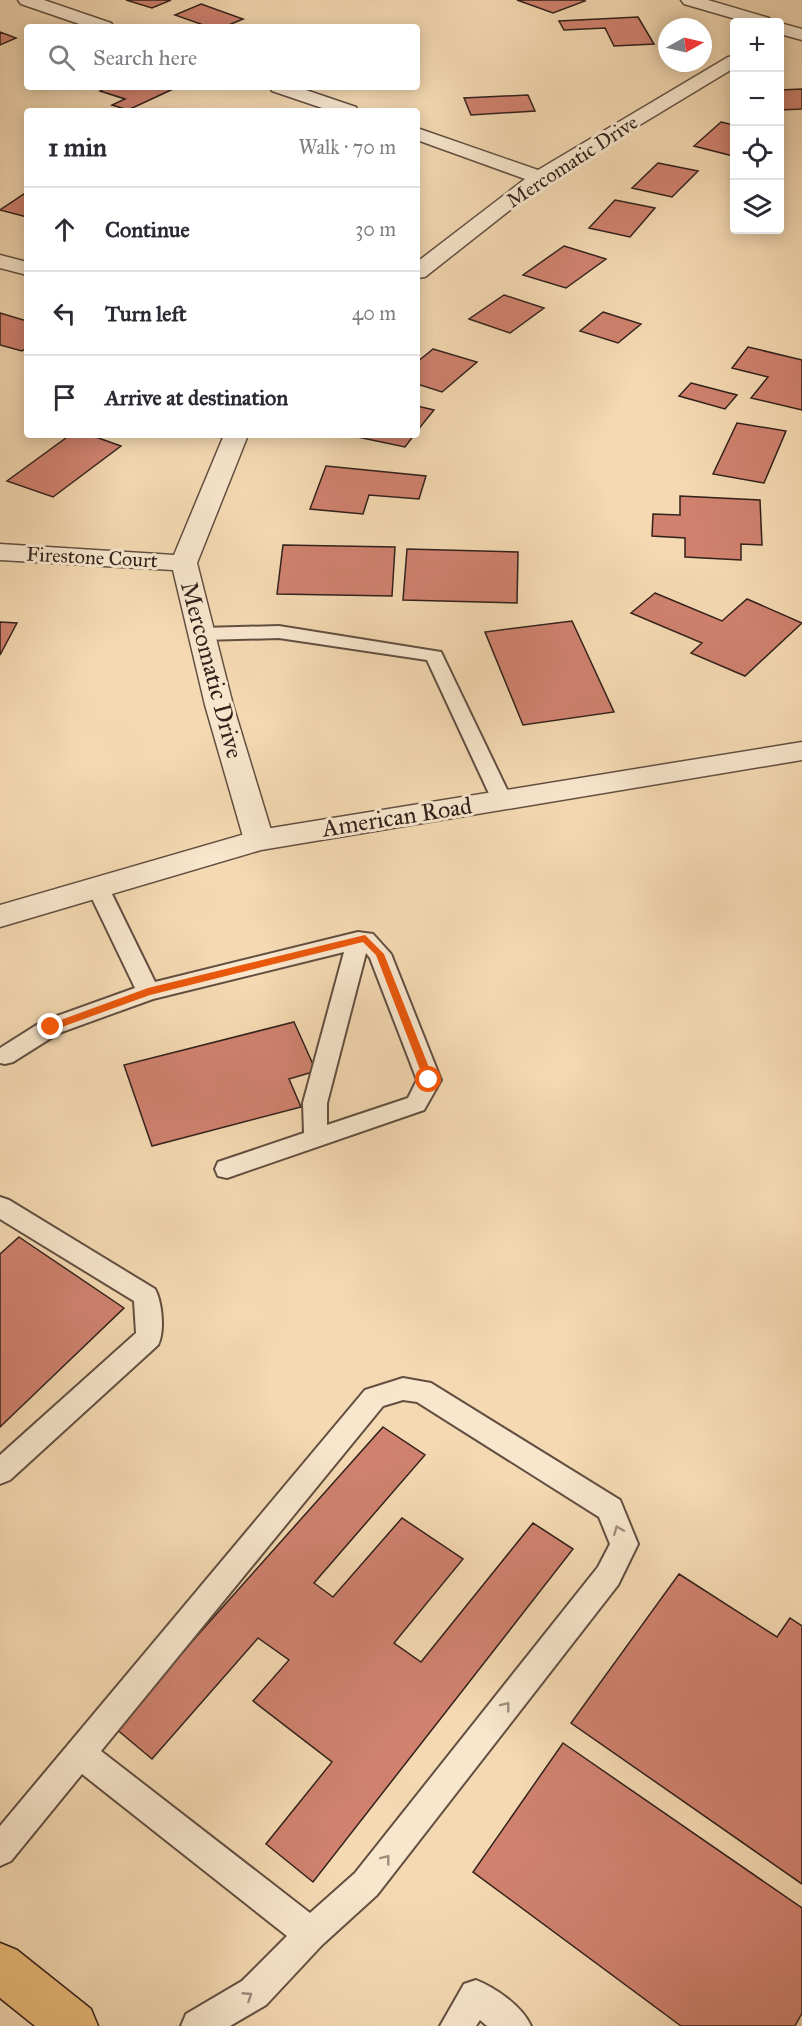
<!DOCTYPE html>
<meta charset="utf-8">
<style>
body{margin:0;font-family:"IM FELL Great Primer",serif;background:#f7f7f7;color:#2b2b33}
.controls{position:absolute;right:18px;top:18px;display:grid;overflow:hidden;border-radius:6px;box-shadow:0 3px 15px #0003}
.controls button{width:54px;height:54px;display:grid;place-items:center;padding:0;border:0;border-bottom:2px solid #e1e1e2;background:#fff;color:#2b2b33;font:30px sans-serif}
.compass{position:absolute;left:658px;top:18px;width:54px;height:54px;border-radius:50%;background:#fff;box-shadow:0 3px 15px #0003;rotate:82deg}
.stop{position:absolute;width:18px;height:18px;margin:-14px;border:4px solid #ea580c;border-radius:50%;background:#fff}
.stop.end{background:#ea580c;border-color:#fff;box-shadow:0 2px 6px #0008}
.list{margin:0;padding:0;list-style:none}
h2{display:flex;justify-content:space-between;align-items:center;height:78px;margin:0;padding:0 24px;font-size:26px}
h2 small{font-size:20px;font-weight:400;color:#7c7c81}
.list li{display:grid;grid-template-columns:39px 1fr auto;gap:18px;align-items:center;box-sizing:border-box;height:84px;padding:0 24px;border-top:2px solid #e1e1e2}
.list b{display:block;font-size:22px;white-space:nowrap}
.list em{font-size:20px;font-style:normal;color:#7c7c81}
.icon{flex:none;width:33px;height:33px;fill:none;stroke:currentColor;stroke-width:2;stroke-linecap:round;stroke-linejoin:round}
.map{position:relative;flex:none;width:802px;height:2026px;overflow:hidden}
.search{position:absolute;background:#fff;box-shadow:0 3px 15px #0003;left:24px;top:24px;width:396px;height:66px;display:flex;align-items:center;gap:15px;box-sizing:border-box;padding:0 21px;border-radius:6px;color:#7c7c81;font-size:22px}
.panel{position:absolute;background:#fff;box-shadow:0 3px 15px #0003;left:24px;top:108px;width:396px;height:330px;border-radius:6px}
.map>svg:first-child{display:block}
</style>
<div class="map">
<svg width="802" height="2026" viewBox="0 0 802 2026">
<rect width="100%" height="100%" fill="#f4d9b2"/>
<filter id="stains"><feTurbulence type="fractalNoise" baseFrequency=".00333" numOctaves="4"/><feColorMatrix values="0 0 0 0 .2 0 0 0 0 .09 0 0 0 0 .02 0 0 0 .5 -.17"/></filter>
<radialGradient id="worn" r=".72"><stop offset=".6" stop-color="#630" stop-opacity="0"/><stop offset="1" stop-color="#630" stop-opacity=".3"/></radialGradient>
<path fill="#d0826f" stroke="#32211b" stroke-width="1.5" d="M126 0H171L152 8Z
M517 0H583L585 1 553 13Z
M201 4 243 19 224 27H209L175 15Z
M638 17 654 44 614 46 605 28 564 30 559 21Z
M0 32 16 38 0 45Z
M108 87H163L171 90 128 110 112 105 125 99 100 91Z
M802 89V109L780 110V90Z
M528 95 535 111 471 115 464 98Z
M721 122 734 125 733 156 694 146Z
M658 163 698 171 672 197 632 188Z
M27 192V217L0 210Z
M615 200 655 208 630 237 589 228Z
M564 246 606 259 566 288 523 275Z
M504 295 544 308 510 333 469 319Z
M603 312 641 324 618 343 580 331Z
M0 313 27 321V348L22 351 0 345Z
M748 347 802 360V410L751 398 768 377 732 368Z
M433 349 477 362 442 392 417 384V362Z
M691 383 737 395 725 409 679 396Z
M417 406 434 410 417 431Z
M737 423 786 431 764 483 713 474Z
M70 435H90L121 446 53 497 7 481Z
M348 435H414L405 447Z
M326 466 426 476 419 499 369 495 363 514 310 509Z
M680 496 760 500 762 545 741 544V560L685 557V538L652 536 653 514 680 515Z
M283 545 395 547 392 596 277 594Z
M407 549 518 552 517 603 403 600Z
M655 593 722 621 747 599 802 623 745 676 691 653 702 643 631 613Z
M572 621 614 712 523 725 485 632Z
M0 622 17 623 0 655Z
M294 1022 316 1071 289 1079 301 1107 152 1146 124 1065Z
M19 1237 124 1308 0 1427V1254Z
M383 1427 425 1455 314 1583 333 1597 402 1518 463 1559 394 1643 421 1662 533 1523 573 1549 313 1882 266 1844 332 1762 253 1701 289 1660 258 1638 152 1759 115 1728Z
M679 1574 777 1637 790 1618 802 1626V1884L571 1723Z
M563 1743 802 1908V2013L795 2026H681L473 1872Z"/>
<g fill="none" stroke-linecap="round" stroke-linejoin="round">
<g stroke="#624f41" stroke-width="4">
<path id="service" d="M279 626 441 652 512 800 509 805 502 807 495 805 492 800 427 660 279 638 202 640 195 638 193 634 195 630 202 628Z
M97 879 104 881 108 886 155 982 358 932 373 934 391 954 441 1080 424 1110 227 1178 218 1176 215 1169 218 1162 304 1133 303 1103 344 952 153 999 59 1033 13 1062 5 1064 0 1063V1048L43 1021 135 988 86 886 90 881ZM366 953 370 958 417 1080 408 1098 327 1125V1103Z
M0 1197 9 1200 155 1289C162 1302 165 1331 158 1345L10 1480 0 1484V1455L136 1333 134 1301 0 1219Z
M403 1378 431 1383 620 1500 638 1544 618 1585 377 1895 322 1945 266 2005 230 2026H181L186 2014 242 1981 287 1936 82 1774 11 1861 0 1866V1826L365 1390ZM403 1400 417 1402 599 1517 610 1544 598 1567 355 1873 310 1913 101 1751 383 1406Z
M476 1980C496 1988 522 2006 531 2026H487L480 2020 476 2026H440L464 1984Z"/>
</g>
<g stroke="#624f41" stroke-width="3">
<path id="minor" d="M18 0H44L111 23 114 27H88L21 4Z
M734 56V68L547 181 425 277 417 278V262L525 179 417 140V128L538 170 728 57Z
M270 87H297L356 107 358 111H331L272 91Z
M0 255 27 262V275L0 268Z
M224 435H248L197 563 233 705 274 840 270 847 259 850 248 847 244 840 205 705 173 570 0 560V544L174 555Z"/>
</g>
<g stroke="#624f41" stroke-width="3">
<path id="tertiary" d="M681 0H708L769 18 772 22H746L684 4Z
M780 23 802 29V40L780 34Z
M802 742V760L261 850 0 927V905L259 830Z"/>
</g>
<g stroke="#32211b" stroke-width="3">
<path id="primary" d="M0 1943 17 1950 91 2009 98 2026H35L0 1998Z"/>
</g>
<use href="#service" fill="#f8e6cd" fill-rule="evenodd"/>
<use href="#minor" fill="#f8e6cd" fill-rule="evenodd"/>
<use href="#tertiary" fill="#f8e6cd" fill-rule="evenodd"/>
<use href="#primary" fill="#eabc79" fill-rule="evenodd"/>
</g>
<defs><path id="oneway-chevron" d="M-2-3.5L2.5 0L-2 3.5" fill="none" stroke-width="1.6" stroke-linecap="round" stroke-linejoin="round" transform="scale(1.5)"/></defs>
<g stroke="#9f8d7d">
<use href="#oneway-chevron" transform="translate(618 1530) rotate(-112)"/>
<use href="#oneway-chevron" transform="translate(506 1706) rotate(-52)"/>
<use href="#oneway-chevron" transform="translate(386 1859) rotate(-52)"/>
<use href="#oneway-chevron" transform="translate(248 1996) rotate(-33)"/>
</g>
<path fill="#ea580c" d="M365 935 384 954 434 1080 433 1082 429 1084 424 1080 376 955 363 942 150 995 51 1031 46 1027 47 1025 148 988Z"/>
<g text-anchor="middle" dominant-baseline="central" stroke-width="6" stroke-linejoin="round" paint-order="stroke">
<g font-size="20" fill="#32211b" stroke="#f8e6cd">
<text transform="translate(572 161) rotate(-33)">Mercomatic Drive</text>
<text transform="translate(92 557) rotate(3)">Firestone Court</text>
</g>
<g font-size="24" fill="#32211b" stroke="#f8e6cd">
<text transform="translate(212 670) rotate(75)">Mercomatic Drive</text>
<text transform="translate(397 817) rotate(-9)">American Road</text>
</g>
</g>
<rect width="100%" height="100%" filter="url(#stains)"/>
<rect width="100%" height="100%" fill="url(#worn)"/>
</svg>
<div class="controls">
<button>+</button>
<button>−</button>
<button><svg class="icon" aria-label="locate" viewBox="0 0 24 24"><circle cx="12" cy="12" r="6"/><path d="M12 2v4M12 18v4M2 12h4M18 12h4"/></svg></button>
<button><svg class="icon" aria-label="layers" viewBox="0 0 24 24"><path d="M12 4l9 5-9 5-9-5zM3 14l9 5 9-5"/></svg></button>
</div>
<svg class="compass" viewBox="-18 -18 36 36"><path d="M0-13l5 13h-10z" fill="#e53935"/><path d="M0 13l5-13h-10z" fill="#7c7c81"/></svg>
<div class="stop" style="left:429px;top:1080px"></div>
<div class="stop end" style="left:51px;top:1027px"></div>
<div class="search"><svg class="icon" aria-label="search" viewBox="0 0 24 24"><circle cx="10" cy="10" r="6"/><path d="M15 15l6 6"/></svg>Search here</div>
<section class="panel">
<h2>1 min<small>Walk · 70 m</small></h2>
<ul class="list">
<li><svg class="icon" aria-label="ahead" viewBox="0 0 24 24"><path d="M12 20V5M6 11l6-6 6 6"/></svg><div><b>Continue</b></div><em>30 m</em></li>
<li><svg class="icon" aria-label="left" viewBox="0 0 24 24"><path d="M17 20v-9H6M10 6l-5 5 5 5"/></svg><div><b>Turn left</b></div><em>40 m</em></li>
<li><svg class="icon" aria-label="arrive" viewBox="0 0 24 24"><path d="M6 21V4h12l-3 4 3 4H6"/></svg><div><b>Arrive at destination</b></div></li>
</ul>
</section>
</div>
